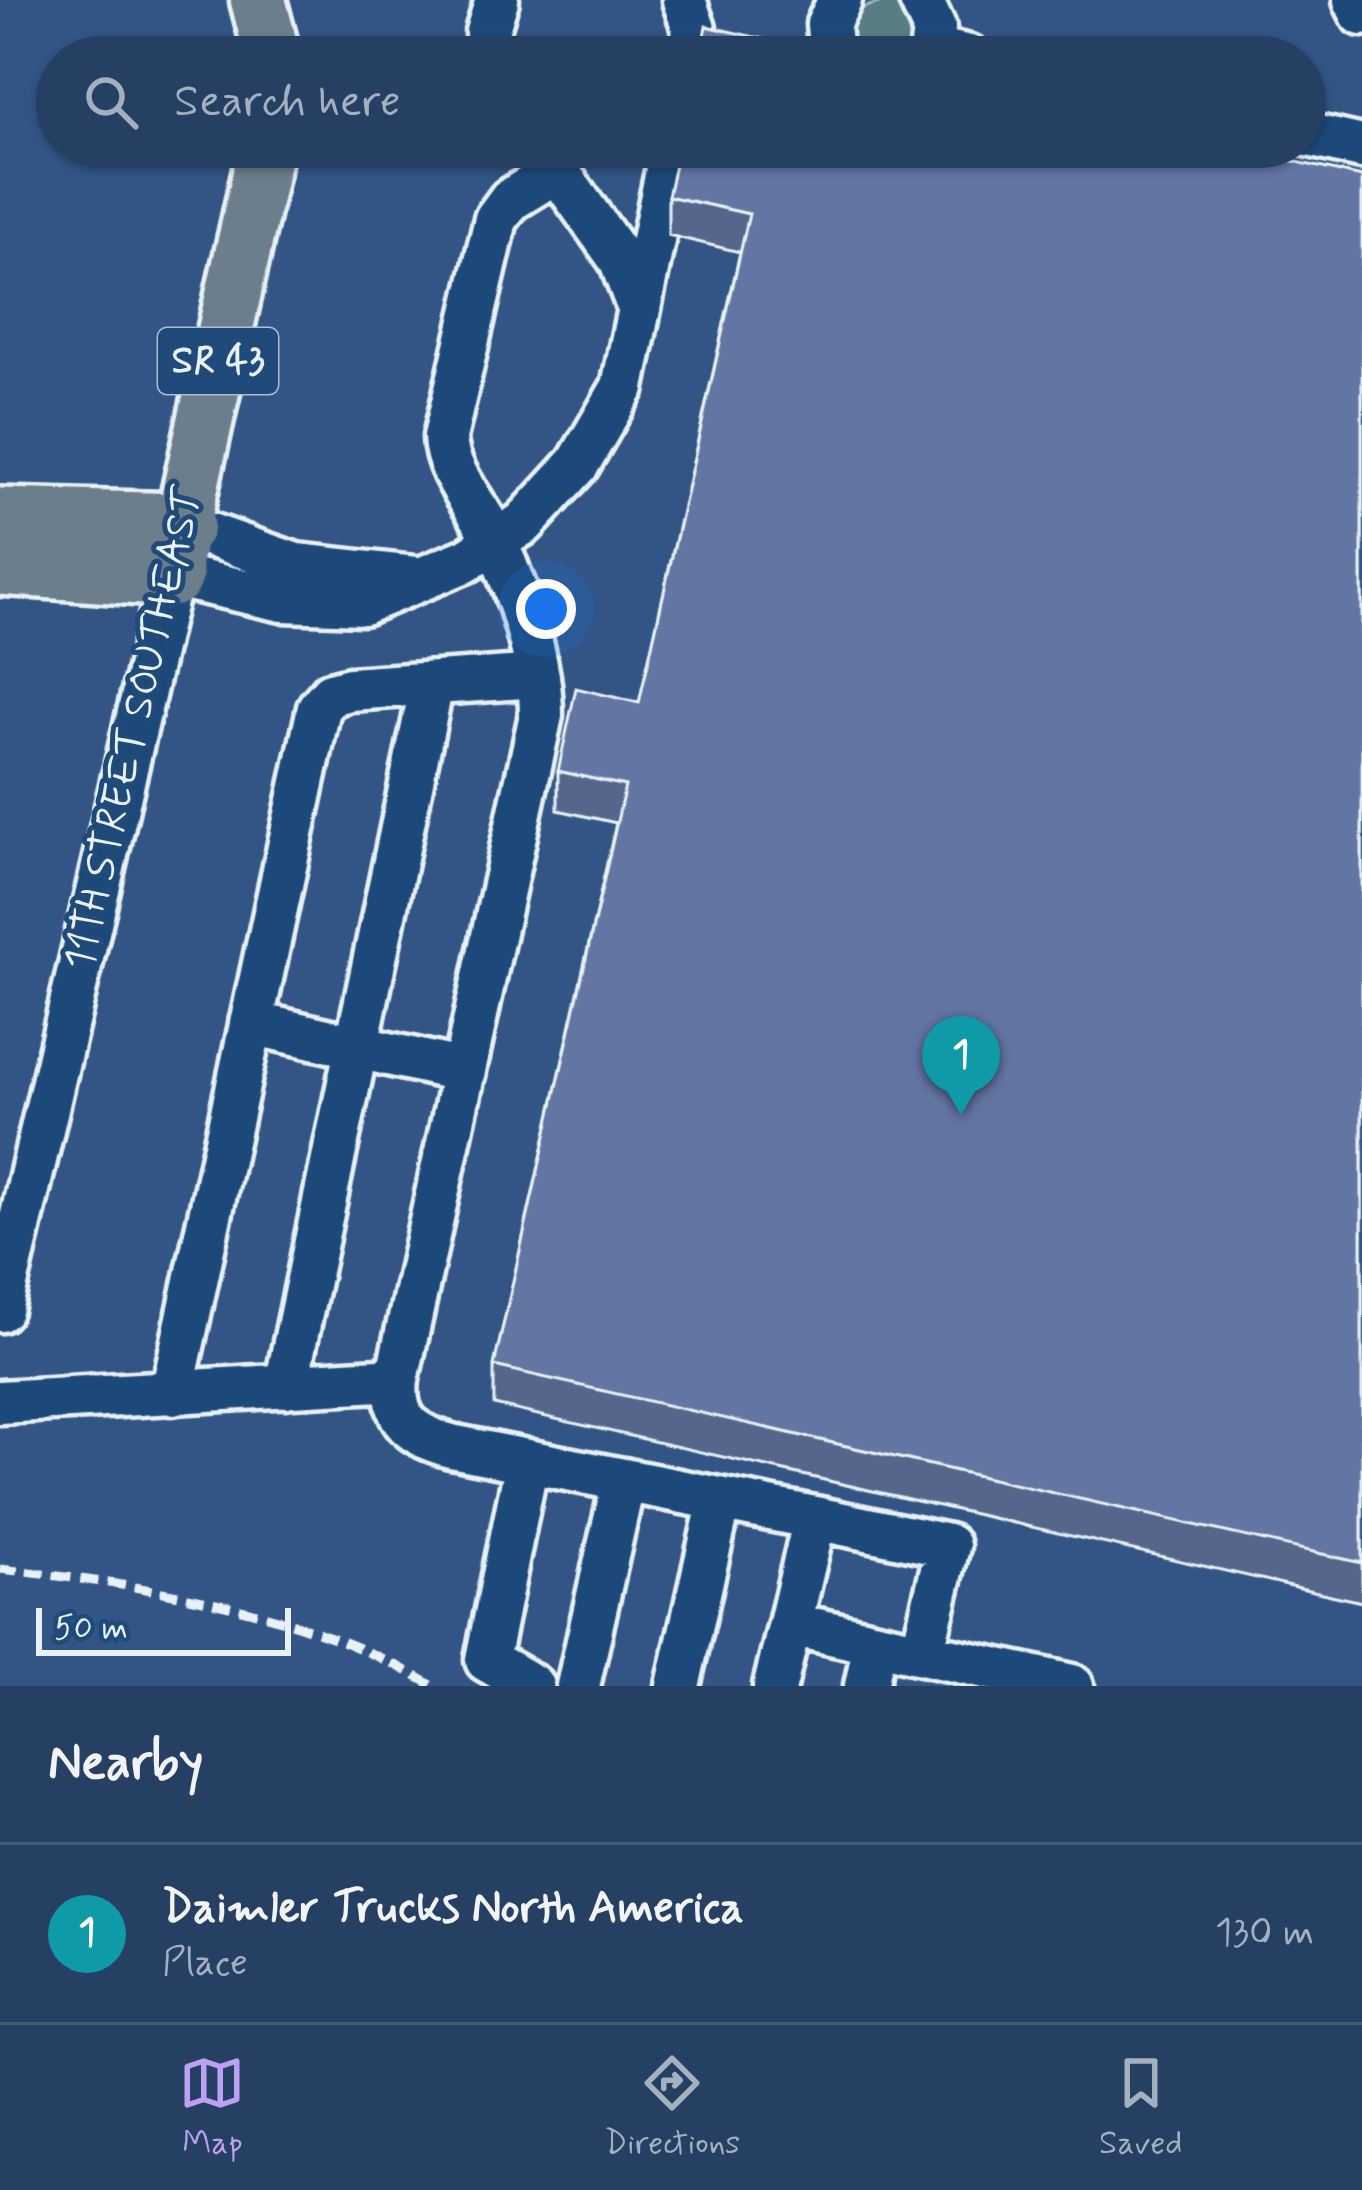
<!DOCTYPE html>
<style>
body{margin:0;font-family:Mynerve,sans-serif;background:#2e476a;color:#f1f3f6}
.scale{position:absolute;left:36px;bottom:30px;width:255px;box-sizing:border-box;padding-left:12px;border:6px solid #e8f1f8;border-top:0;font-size:33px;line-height:42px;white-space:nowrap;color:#e8f1f8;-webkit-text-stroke:9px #1f4a7a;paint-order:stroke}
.you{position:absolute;left:546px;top:609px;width:42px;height:42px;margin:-30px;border:9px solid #fff;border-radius:50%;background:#1a73e8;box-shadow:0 0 0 18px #1a73e833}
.badge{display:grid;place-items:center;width:78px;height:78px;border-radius:50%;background:#bca0f2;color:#fff;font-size:39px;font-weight:700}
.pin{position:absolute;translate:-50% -99px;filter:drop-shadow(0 3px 6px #0008)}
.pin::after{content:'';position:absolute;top:63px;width:42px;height:36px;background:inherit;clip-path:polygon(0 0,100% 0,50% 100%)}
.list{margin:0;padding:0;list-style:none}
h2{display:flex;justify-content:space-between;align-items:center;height:156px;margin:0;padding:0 48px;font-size:51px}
h2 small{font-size:39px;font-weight:400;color:#a4afbf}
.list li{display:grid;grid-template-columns:78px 1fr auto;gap:36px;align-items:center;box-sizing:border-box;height:180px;padding:0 48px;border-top:3px solid #425978}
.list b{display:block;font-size:45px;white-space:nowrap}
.list p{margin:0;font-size:39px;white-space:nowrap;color:#a4afbf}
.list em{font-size:39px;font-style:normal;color:#a4afbf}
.icon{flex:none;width:66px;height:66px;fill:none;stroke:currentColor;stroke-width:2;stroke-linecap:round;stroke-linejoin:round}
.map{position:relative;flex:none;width:1362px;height:1686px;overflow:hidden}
.search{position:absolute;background:#264064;box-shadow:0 3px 9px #0004;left:36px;right:36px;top:36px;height:132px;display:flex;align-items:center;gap:30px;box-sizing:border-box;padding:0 42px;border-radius:66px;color:#a4afbf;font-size:45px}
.sheet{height:336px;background:#264064}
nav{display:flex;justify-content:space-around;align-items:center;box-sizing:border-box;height:168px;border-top:3px solid #425978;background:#264064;font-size:33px;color:#a4afbf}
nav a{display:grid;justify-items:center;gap:6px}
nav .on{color:#bca0f2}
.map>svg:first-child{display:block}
</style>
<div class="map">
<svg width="1362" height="1686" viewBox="0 0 1362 1686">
<rect width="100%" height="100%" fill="#325585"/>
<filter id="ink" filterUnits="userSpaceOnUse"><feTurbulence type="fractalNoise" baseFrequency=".00833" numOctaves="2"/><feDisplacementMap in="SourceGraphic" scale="24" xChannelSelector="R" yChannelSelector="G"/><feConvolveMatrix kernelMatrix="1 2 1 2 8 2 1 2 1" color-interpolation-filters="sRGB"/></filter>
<g filter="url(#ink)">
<path fill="#597e83" stroke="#a0b8be" stroke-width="3" d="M888 0 900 5 916 24 912 57H852L846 30 856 10Z"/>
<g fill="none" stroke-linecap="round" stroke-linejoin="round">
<g stroke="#e8f1f8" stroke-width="51">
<path id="minor" d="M684 0 694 29 691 57
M921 0 934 28 931 57
M1355 0 1362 14
M933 49 969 57
M489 57 487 32 497 0
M831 57 828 24 840 0
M1305 134 1362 147
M540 147 620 259 638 306
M557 171 510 200 496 219 445 437C446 476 483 510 497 545 519 594 541 661 541 715L397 1379C392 1422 413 1435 451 1446L815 1518 790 1624 1072 1686
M182 525 296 565 415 578
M251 1023 464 1071
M0 1310 171 575 283 600 363 603 467 560 524 523 578 464 623 387 672 147
M286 1386 432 684
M172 1393 319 708 331 694 350 689 538 676
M0 1402 397 1379
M527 1462 487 1660 532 1686
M815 1518 948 1546 922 1653
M578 1686 624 1480
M678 1686 720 1500
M775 1686 790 1624
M866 1686 875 1643"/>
</g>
<g stroke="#e8f1f8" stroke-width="63">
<path id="major" d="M258 0 273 57
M173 567 266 147"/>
</g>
<g stroke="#e8f1f8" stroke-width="72">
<path id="highway" d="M0 520 182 525
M0 563 171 575"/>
</g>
<use href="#minor" stroke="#1f4a7a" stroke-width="42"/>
<use href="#major" stroke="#6c7d8c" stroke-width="54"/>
<use href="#highway" stroke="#6c7d8c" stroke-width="63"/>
<path stroke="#e8f1f8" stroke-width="9" stroke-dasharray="18 9" stroke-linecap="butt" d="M0 1569C147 1586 304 1608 433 1686"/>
</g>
<path fill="#56658c" stroke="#e8f1f8" stroke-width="3" d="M1362 177V1602L494 1405V1366L616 823 558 810V771L639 703 740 252 668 235V196Z"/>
<path fill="#6475a3" stroke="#e8f1f8" stroke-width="3" d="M706 26 843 57H700Z
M679 147H1232L1362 177V1563L494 1366 625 786 558 771 576 688 639 703 749 214 668 196Z"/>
</g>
<g text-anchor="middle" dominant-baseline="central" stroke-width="10" stroke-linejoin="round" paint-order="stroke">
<rect fill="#1f4a7a" stroke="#acbfd2" stroke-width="3" x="158" y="328" width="120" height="66" rx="9"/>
<g font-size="39" font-weight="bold" fill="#e8f1f8">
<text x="218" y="361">SR 43</text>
</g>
<g font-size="42" fill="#e8f1f8" stroke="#1f4a7a">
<text transform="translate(135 729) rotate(-77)">11TH STREET SOUTHEAST</text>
</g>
</g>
</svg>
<div class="scale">50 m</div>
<div class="you"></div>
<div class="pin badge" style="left:961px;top:1115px;background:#0f9aa8">1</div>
<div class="search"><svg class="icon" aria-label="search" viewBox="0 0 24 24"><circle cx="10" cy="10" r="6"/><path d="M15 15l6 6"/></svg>Search here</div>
</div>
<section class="sheet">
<h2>Nearby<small></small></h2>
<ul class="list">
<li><span class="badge" style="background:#0f9aa8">1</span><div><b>Daimler Trucks North America</b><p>Place</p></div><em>130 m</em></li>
</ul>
</section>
<nav>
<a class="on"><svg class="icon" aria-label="map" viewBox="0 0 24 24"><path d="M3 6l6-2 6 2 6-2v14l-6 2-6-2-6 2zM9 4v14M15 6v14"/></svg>Map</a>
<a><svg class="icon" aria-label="directions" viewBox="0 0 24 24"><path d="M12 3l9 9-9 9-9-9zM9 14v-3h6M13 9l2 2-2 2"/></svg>Directions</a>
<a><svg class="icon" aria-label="saved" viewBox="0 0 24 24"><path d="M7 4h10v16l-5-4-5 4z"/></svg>Saved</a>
</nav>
